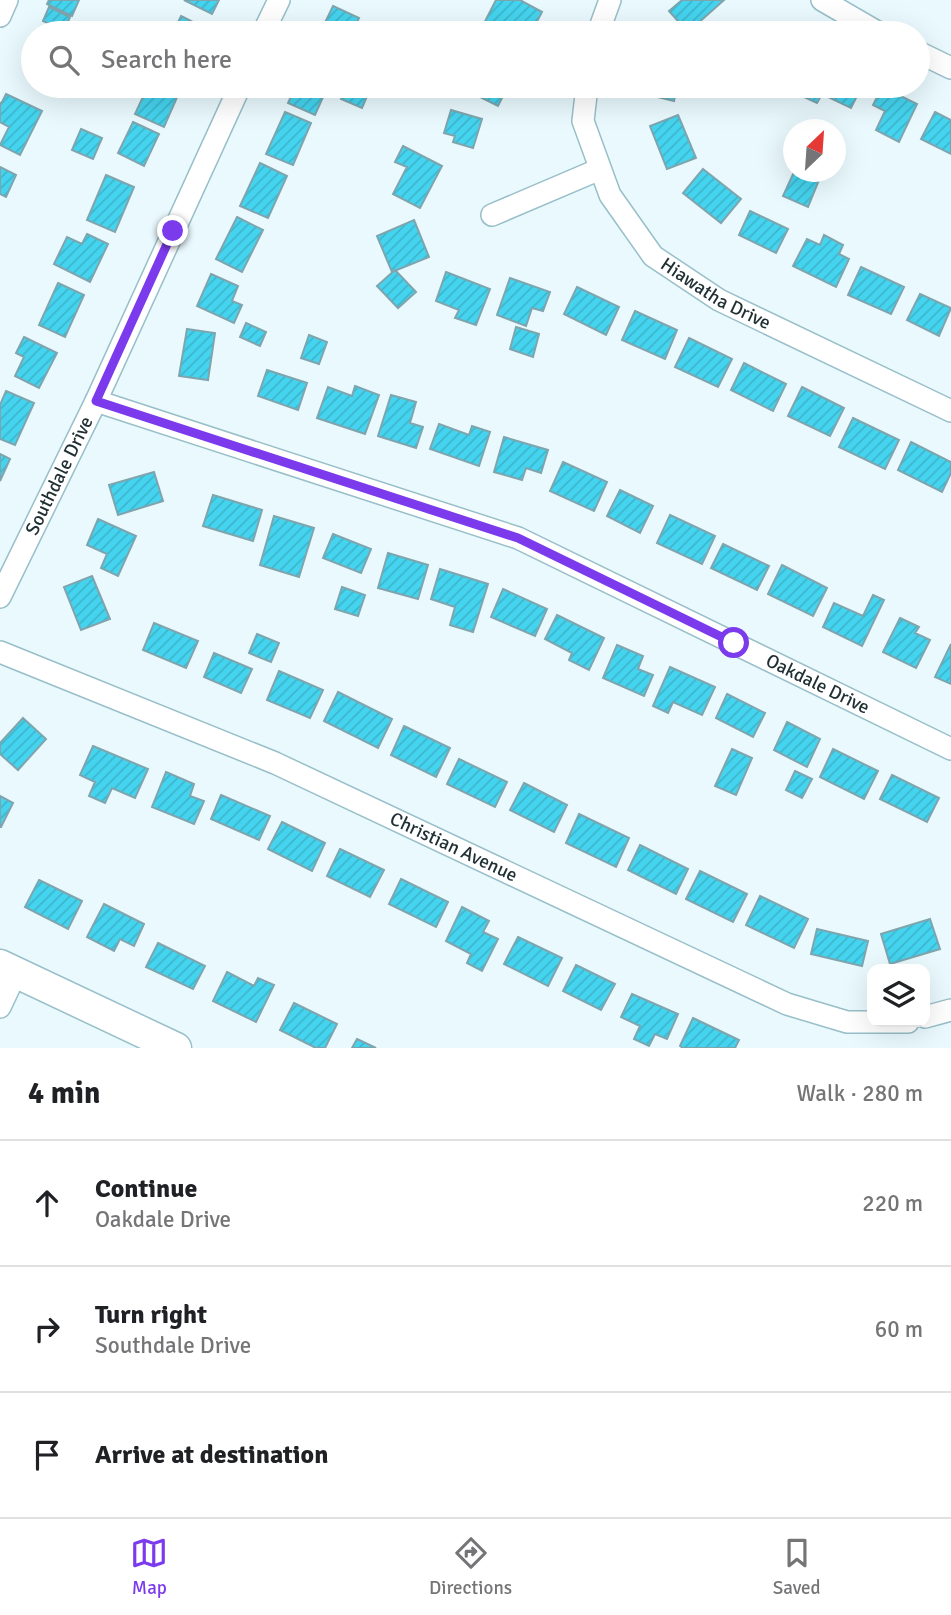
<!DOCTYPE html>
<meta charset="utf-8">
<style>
body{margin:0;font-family:Signika,sans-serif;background:#f2f2f2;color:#202124}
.controls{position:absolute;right:21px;bottom:21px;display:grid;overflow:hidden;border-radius:14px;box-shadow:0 7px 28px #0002}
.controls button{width:63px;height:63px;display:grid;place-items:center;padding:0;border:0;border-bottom:2px solid #e0e0e0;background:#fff;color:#202124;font:35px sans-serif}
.compass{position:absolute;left:783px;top:119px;width:63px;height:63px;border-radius:50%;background:#fff;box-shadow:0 7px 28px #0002;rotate:25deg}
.stop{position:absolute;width:21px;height:21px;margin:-16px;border:5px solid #7c3aed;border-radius:50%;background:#fff}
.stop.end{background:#7c3aed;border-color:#fff;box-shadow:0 2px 7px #0008}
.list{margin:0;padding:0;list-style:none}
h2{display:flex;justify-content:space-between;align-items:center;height:91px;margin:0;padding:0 28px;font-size:30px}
h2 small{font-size:23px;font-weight:400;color:#757577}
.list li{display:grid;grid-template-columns:46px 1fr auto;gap:21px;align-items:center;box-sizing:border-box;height:126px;padding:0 28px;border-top:2px solid #e0e0e0}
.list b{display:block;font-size:26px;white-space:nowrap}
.list p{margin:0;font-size:23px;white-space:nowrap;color:#757577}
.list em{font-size:23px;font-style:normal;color:#757577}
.icon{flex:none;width:38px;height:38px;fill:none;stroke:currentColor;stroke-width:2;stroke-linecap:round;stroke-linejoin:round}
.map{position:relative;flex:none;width:951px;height:1048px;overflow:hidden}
.search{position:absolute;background:#fff;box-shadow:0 7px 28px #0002;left:21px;right:21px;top:21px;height:77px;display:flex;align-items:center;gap:18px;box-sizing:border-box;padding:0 24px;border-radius:38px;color:#757577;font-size:26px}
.sheet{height:469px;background:#fff}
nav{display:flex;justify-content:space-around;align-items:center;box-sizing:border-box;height:98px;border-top:2px solid #e0e0e0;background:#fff;font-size:19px;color:#757577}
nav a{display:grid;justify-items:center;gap:4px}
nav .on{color:#7c3aed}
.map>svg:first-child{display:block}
</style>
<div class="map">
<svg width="951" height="1048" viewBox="0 0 951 1048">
<defs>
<pattern id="building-hatch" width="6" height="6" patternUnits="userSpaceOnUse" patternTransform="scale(1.75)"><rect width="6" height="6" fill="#45d4ef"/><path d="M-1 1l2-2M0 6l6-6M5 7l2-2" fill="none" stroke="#3cb6cd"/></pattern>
</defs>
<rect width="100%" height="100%" fill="#e9f9fd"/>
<path fill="url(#building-hatch)" stroke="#7ea5ae" stroke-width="2" d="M49 0H79L72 16 47 4Z
M184 0H219L212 14Z
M496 0H520L542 12 531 33H484L480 31Z
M682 0H724L688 32 669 11Z
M333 6 359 18 352 33H320Z
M49 7 70 17 64 31 43 21Z
M181 16 207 29 204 33H173Z
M148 86H182L164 127 135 114Z
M296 86H328L315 115 288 103Z
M346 86 371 87 362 108 341 99Z
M476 86H508L498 106 472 93Z
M647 86H677L674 101 645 94Z
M809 86H862L851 108 822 94 817 103 804 97Z
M882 87 917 104 899 142 876 130 885 111 873 105Z
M6 94 42 111 20 155 0 145 9 127 0 122V103L1 104Z
M451 110 482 119 473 148 453 142 455 136 444 133Z
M285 112 311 123 293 165 266 154Z
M935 112 951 120V154L921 139Z
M678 115 696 158 667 169 650 126Z
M133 122 159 134 144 166 118 153Z
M81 129 102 138 93 159 72 150Z
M403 146 442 166 420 208 393 194 407 167 395 162Z
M260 163 287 176 268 218 240 206Z
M0 167 16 175 6 197 0 194Z
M703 169 741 199 721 223 683 193Z
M794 172H799L819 180 808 207 783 196Z
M106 175 134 187 115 232 87 220Z
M750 211 788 229 776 253 739 235Z
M237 217 263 230 242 272 216 259Z
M414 220 429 257 392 272 377 236Z
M87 234 108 244 90 282 54 264 67 237 82 244Z
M824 235 843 245 839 254 849 259 836 287 793 266 807 239 820 245Z
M861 267 904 287 891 314 848 295Z
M395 270 416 292 398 308 377 286Z
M446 272 490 289 476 325 455 318 459 310 436 301Z
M211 274 238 286 232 301 242 305 234 323 197 306Z
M510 278 550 292 543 311 532 308 526 326 497 315Z
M58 283 84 295 65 337 39 325Z
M577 287 619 307 606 335 564 314Z
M920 294 951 308 939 336 907 320Z
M635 311 677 330 665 359 622 340Z
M246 323 266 332 260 346 240 337Z
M516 327 539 334 533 357 510 349Z
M187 329 215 333 208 380 179 376Z
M309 335 327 342 319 364 301 358Z
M24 337 57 353 39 388 15 376 24 357 16 353Z
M689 338 732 359 718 387 675 367Z
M744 363 786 384 773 411 731 390Z
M267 370 307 383 298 410 258 396Z
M355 386 379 395 365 434 317 418 328 387 352 396Z
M802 387 844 408 830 436 788 416Z
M6 391 34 403 15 445 0 439V405Z
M391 395 416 402 410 423 423 427 416 448 378 436Z
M853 418 899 440 885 469 839 447Z
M439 424 469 435 472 426 490 432 479 466 430 449Z
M504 437 548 450 541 473 526 468 522 480 494 472Z
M911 442 951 462V473L942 492 898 470Z
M0 454 10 459 0 481Z
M563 462 607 482 594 511 550 491Z
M154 472 163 501 118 515 109 485Z
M620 490 653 506 640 533 607 516Z
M213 495 262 510 253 541 203 526Z
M670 515 715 536 702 564 657 543Z
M274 516 314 528 299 577 260 565Z
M98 519 136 536 118 576 101 568 107 554 87 545Z
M333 534 371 549 361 573 323 558Z
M723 544 769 566 757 590 711 568Z
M388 553 428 565 418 599 378 588Z
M782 565 827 588 813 616 768 594Z
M440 569 488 584 473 632 450 625 455 607 431 599Z
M92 576 110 619 81 630 64 587Z
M342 587 365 595 358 616 335 609Z
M503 589 547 609 535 636 491 617Z
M873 595 884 600 862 646 823 627 834 603 863 616Z
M557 615 604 638 589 670 569 660 572 653 545 639Z
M900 618 919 627 915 633 930 640 916 668 883 652Z
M154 623 198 641 186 668 143 650Z
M257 634 279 643 271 662 249 653Z
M951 644V684L935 677Z
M617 645 643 656 638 669 653 675 644 696 603 678Z
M214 653 252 669 241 693 204 677Z
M670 667 715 687 702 715 673 702 668 713 653 706Z
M279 671 323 690 310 718 267 700Z
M338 692 392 719 378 748 324 721Z
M727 694 765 713 753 737 716 718Z
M23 718 46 739 18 770 0 754V743Z
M787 722 820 739 807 767 774 750Z
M404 726 450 748 436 777 391 755Z
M93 746 148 769 135 798 112 788 105 803 89 796 95 782 80 775Z
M732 749 752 758 736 795 715 786Z
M833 749 878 771 864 799 820 777Z
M459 759 507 782 495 807 447 784Z
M795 771 812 779 802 798 786 790Z
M166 772 194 784 190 796 204 801 194 824 152 807Z
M892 775 939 798 927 822 880 799Z
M524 783 567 805 554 832 510 810Z
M221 795 270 816 259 840 211 819Z
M0 796 13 803 1 827H0Z
M579 814 629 838 616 867 566 843Z
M282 822 325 843 312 871 268 849Z
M640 845 688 869 676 894 628 870Z
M340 849 384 870 370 897 327 876Z
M700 871 747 894 733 922 686 899Z
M401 879 448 902 436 927 389 904Z
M39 880 82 901 68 929 25 907Z
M760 896 808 919 794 948 746 925Z
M104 904 144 924 134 946 120 939 114 951 87 937Z
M462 907 489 921 483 932 498 939 482 971 467 963 471 954 446 941Z
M930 919 940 949 890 964 881 934Z
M817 929 868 941 862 966 811 954Z
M518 937 562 958 548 986 504 964Z
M158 943 205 966 193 989 146 967Z
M576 965 615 984 601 1010 563 991Z
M227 972 254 986 258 978 274 985 256 1022 213 1001Z
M632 994 678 1014 667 1039 655 1034 649 1046 634 1039 640 1026 621 1017Z
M294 1003 337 1024 325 1048H316L280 1030Z
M693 1018 739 1040 735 1048H683L680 1046Z
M357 1039 376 1048H352Z"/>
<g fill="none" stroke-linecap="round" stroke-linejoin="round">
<g stroke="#98bfc9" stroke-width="24">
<g id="street">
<path d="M822 0 879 33"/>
<path d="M0 16 7 0"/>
<path d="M263 33 279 0"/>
<path d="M598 33 610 0"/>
<path d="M918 52 951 68"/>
<path id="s1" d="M587 86 583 121 610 195 653 256 719 300 951 411"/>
<path d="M492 215 600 169"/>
<path id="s2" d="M96 401 518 538 951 749"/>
<path id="s3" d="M0 597 96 401 240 86"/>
<path id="s4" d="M0 652 275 763 787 1004 847 1022H908"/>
<path d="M0 1007 16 973"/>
<path d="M925 1017 951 1010"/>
</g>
</g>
<g stroke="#98bfc9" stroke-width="33">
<path id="secondary" d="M0 965 176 1048"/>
</g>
<use href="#street" stroke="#fff" stroke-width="21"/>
<use href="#secondary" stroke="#fff" stroke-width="30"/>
</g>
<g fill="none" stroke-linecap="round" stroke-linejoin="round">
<path stroke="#7c3aed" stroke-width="9" d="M173 231 96 401 518 538 734 643"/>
</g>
<g text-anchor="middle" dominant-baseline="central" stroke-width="7" stroke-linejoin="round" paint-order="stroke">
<g font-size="19" fill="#1f2f32" stroke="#fff">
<text stroke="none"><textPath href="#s1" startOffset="262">Hiawatha Drive</textPath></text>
<text stroke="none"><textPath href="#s3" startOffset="135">Southdale Drive</textPath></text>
<text stroke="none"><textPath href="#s2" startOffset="777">Oakdale Drive</textPath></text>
<text stroke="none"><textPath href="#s4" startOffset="494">Christian Avenue</textPath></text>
</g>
</g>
</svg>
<div class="controls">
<button><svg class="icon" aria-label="layers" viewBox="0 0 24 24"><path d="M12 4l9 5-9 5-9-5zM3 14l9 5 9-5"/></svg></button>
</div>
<svg class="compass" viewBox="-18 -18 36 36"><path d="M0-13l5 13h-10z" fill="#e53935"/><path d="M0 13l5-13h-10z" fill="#757577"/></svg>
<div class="stop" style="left:734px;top:643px"></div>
<div class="stop end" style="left:173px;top:231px"></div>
<div class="search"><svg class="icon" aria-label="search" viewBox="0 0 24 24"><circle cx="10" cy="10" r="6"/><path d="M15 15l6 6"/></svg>Search here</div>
</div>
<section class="sheet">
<h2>4 min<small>Walk · 280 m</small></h2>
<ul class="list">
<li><svg class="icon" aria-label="ahead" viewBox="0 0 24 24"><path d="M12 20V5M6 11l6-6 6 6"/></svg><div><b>Continue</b><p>Oakdale Drive</p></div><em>220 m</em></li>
<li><svg class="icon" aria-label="right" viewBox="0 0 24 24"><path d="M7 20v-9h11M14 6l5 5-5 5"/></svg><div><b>Turn right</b><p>Southdale Drive</p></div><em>60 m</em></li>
<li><svg class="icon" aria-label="arrive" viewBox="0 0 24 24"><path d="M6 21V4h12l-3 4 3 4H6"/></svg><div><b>Arrive at destination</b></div></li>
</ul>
</section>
<nav>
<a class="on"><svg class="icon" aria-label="map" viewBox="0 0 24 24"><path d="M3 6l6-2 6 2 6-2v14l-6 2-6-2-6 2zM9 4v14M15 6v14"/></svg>Map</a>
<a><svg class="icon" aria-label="directions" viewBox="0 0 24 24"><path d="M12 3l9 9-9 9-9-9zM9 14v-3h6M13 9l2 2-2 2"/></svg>Directions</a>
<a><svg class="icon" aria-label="saved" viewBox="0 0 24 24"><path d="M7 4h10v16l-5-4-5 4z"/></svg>Saved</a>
</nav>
